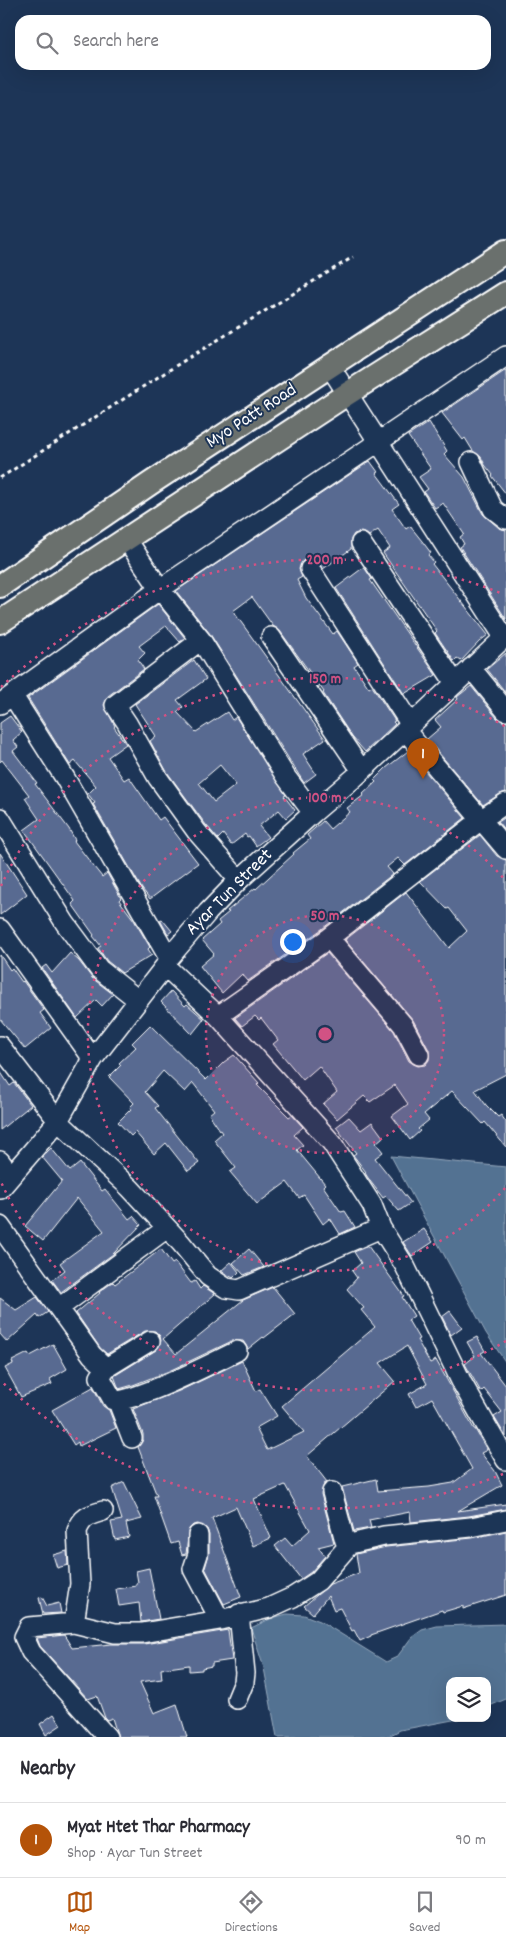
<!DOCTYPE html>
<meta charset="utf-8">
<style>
body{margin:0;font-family:Dekko,sans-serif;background:#f2f2f3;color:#2b2b33}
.controls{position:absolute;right:15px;bottom:15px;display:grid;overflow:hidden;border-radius:10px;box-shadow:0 5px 20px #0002}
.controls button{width:45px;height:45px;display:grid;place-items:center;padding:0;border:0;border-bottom:1px solid #e1e1e2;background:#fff;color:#2b2b33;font:25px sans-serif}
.you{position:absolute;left:292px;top:941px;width:18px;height:18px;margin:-12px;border:4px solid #fff;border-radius:50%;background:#1a73e8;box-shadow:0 0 0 8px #1a73e833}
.badge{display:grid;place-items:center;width:32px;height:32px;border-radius:50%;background:#b45309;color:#fff;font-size:16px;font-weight:700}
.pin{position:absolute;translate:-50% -41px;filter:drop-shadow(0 1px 2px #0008)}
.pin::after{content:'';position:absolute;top:26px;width:18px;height:15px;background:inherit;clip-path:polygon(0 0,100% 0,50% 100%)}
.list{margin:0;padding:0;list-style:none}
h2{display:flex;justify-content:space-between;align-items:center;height:65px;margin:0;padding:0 20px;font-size:21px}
h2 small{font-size:16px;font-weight:400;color:#7c7c81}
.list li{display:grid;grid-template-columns:32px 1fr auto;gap:15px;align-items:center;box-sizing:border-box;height:75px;padding:0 20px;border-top:1px solid #e1e1e2}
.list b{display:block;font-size:19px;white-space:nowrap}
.list p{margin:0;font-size:16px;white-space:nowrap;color:#7c7c81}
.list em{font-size:16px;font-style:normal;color:#7c7c81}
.icon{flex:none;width:28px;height:28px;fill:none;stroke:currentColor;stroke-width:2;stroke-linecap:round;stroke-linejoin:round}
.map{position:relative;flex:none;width:506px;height:1737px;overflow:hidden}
.search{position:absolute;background:#fff;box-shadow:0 5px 20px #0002;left:15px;right:15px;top:15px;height:55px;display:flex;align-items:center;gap:12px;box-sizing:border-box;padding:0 18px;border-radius:15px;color:#7c7c81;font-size:19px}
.sheet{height:140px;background:#fff}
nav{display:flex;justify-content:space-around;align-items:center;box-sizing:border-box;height:70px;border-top:1px solid #e1e1e2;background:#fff;font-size:14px;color:#7c7c81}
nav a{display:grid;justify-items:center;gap:2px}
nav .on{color:#b45309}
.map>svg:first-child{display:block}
</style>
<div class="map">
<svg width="506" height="1737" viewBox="0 0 506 1737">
<rect width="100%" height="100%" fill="#1d3557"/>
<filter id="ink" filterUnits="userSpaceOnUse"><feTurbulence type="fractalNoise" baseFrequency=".02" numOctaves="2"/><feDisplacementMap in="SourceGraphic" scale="10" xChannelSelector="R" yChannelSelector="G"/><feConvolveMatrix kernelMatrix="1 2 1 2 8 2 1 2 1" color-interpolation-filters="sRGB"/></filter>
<g filter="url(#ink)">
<path fill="#527292" stroke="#97aabe" d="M391 1156 506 1167V1363L486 1333Z
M287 1614 304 1615 320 1621 386 1662 397 1657 411 1638 422 1630 437 1626 506 1624V1699L487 1707V1681H450V1718H460L458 1719 400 1730 387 1737H277L264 1668 251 1628 272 1618Z"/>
<path fill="#596a91" stroke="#fff" fill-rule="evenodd" d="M506 370V494L492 476 493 475 485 465 481 457 473 451 465 438 463 440 442 413Z
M429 422 447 451 444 454 464 477 483 514 499 528 506 530V619L460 547 464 544 460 537 464 534 443 503 435 508 424 492 428 489 419 477 431 469 408 436Z
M370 461 378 472 376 473 399 504 392 509 406 529 410 526 422 541 431 553 428 555 434 562 432 564 488 635 480 641 461 661 457 658 454 661 435 633 437 631 383 553 390 548 378 530 369 536 361 532 354 534 351 539V549L323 569 315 559 309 558 304 560 299 569 302 577 297 580 306 598 333 634 337 631 358 663 354 666 369 688 372 686 395 721 393 722 395 724 365 752 352 737 323 693 324 692 280 631 273 626 252 597 233 611 325 739 303 754 316 774 304 783 210 634 176 591Z
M364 567 372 579 370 580 436 675 404 694 336 588Z
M158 604 185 638 180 642 166 626 139 646 145 653 138 660 144 669 108 696 104 705 115 726 114 727 126 744 108 757 124 780 129 777 159 820 163 817 198 863 150 899 142 889 93 804 95 803 88 794 96 786 75 761 70 765 28 698Z
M506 653V693L487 669Z
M194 660 206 679 177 700 183 707 177 712 196 732 227 712 232 720 236 717 286 795 284 796 295 810 286 818 279 810 259 826 268 837 256 846 249 836 247 837 245 834 231 845 223 834 218 839 206 825 167 772 150 741 156 736 135 704ZM220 765 236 785 214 802 199 783Z
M471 686 497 718 506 722V792L500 794 483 805 427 739 441 727 435 720 458 699 457 697Z
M10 716 22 732 13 740 18 747 13 751 37 783 35 784 69 829 75 840 74 841 94 867 102 877 107 873 121 898 119 900 134 920 150 947 148 949 152 955 122 973 107 961 98 948 101 946 93 936 94 935 72 904 75 901 24 830 39 819 25 798 29 795 2 760 0 762V723Z
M408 751 465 818 405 865 398 858 387 867 393 874 322 929 248 981 242 974 222 993 200 966 214 954 202 940 220 924 218 921 229 912 227 911 255 888 256 889 294 854 293 853 310 839 307 835 323 821 330 829 350 812 347 808 364 795 363 794 376 782 374 780 386 768Z
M506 817V832L498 822Z
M480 835 497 856 506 860V1074L475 1090 486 1105 498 1117 501 1115 506 1122V1147L485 1122 483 1124 452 1091 424 1114 429 1120 418 1129 420 1131 410 1140 392 1116 408 1104 395 1085 370 1102 364 1096 337 1119 323 1104 337 1092 319 1066 303 1080 273 1044 278 1040 261 1018 259 1020 255 1016 242 1026 235 1018 327 953 394 1031 409 1061 418 1066 425 1065 429 1060V1050L413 1020 345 940 406 892 449 948 467 931 449 908 447 909 420 881Z
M0 853 27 894 0 915Z
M162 919 172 931 168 934 160 920Z
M70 953 79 961 92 978 113 994 102 1006 96 1000 77 1018 42 968 46 965 52 973Z
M0 955 10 970 12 968 22 982 23 981 44 1010 40 1013 51 1028 25 1049 0 1019Z
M171 991 185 1006 187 1004 204 1019 192 1034 161 1002Z
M150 1025 206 1080 224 1062 234 1055 259 1083 257 1085 289 1117 292 1115 303 1127 294 1135 303 1145 297 1150 325 1184 323 1186 341 1212 345 1211 355 1227 340 1234 330 1218 323 1224 304 1195 299 1198 287 1182 257 1204 230 1172 236 1168 214 1140 222 1133 209 1114 214 1110 193 1083 185 1092 163 1071 145 1092 158 1106 155 1108 199 1163 188 1171 166 1143 154 1154 135 1132 131 1136 118 1122 131 1109 130 1107 134 1103 109 1077 121 1065 119 1063 136 1047 132 1043Z
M0 1071 10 1086 14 1083 31 1105 0 1130Z
M349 1117 361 1130 372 1122 383 1137 376 1143 383 1152 375 1158 411 1203 399 1211 386 1196 383 1198 370 1181 365 1173 366 1172 353 1155 356 1153 336 1127Z
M51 1148 70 1171 80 1163 102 1191 105 1189 129 1219 133 1216 141 1225 113 1254 61 1292 52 1280 65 1270 60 1263 104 1231 77 1198 43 1241 25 1226 62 1181 42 1157Z
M424 1229 433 1242 412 1256 403 1242Z
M368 1246 404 1296 402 1297 414 1316 408 1320 419 1339 417 1340 430 1363 436 1360 474 1429H475L487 1450 481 1453 495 1471 502 1485 458 1511 506 1504V1509L469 1516 411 1522 410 1512 369 1520 371 1528 354 1531 342 1487 376 1479 378 1491 429 1487 453 1483 472 1469 432 1398 416 1407 409 1394 427 1384 407 1346 380 1363 395 1381 307 1456 327 1482 330 1481 324 1484 321 1494 334 1543 318 1547 325 1556 311 1572 301 1579 275 1546 285 1538 292 1546 310 1530 285 1485 254 1499 271 1538 253 1546 236 1507 212 1518 241 1597 224 1604 205 1568 209 1554V1535L207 1529 198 1524 193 1525 189 1529 186 1554 182 1555 178 1542 171 1544 154 1496H157L138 1447 143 1440V1434L133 1409 179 1391 242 1361 256 1391 260 1389 277 1416 256 1428 267 1450 304 1432 282 1406 375 1327 361 1310 364 1308 347 1289 357 1278 352 1271 361 1263 354 1252Z
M161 1249 172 1264 175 1262 191 1283 195 1281 200 1289 203 1286 215 1294 163 1339 176 1354 243 1300 273 1287 295 1314 264 1338 263 1337 248 1349 243 1341H232L169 1371 133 1385 119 1389 114 1376 156 1350 161 1341 160 1336 155 1331H145L107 1354 100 1348 76 1313 100 1293 99 1292 113 1282 115 1284Z
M249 1249 264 1267 244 1275 233 1263Z
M231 1262 239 1272 233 1278 221 1271Z
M37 1297 48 1312 39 1318 37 1315 7 1342 0 1334V1298L16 1310Z
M450 1311 462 1327 451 1335 442 1317Z
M477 1337 485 1351 481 1353 506 1386V1437L494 1417 502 1412 484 1389 481 1392 465 1364 475 1356 467 1342Z
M53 1344 67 1369 50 1379 52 1384 21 1397 5 1368 13 1364 12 1361 28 1353 30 1356Z
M93 1387 103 1406 109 1410 116 1428 79 1446 78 1442 74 1445 52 1410Z
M124 1482 142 1519 126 1523 129 1537 115 1540 111 1522 122 1520 112 1488Z
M506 1531V1595L463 1609V1606L443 1612 442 1610 371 1635V1636L360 1641 354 1630 352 1631 340 1608 334 1610 328 1596 313 1614 304 1606 330 1584 359 1573 356 1554 386 1547 472 1538Z
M67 1551 68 1565 57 1568 53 1555Z
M149 1568 159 1619 141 1622 139 1603 119 1606 116 1589 136 1586V1583L138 1582 136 1571Z
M42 1597 47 1606 59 1603 61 1613 43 1614 39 1598Z
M228 1630 232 1660 212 1663V1666L202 1668V1670L189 1671V1665L161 1669 162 1679 140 1682 154 1713 177 1704 187 1737H118L112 1718 107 1720 105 1718 97 1696 88 1699 40 1646 37 1638 64 1635 72 1648 111 1644H144Z
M54 1714 61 1725 46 1735 40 1724Z"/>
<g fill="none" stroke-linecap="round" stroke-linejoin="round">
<g stroke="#fff" stroke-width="22">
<path id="minor" d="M329 365 504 637
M471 462 493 509 506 519
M127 540 160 589 201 640 286 777 313 813
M361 543 455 683
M310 569 411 725
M271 637 362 771
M201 640 115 705 127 723 158 778 197 832 239 880
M471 668 506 711
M13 696 65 778 169 958
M0 704 160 589 506 356
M405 730 506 849
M0 818 65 923 99 969 138 1000
M0 929 93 1059
M329 938 403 1025 419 1055
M165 966 218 1016 332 1143 372 1205 381 1228 405 1266 462 1383 506 1460
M218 1016 329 938 482 819 506 803
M0 1046 58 1121 130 1188 181 1243 208 1276 226 1288 239 1290 381 1228
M0 1161 11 1176
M0 1189 58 1121 93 1059 165 966 169 958 208 912 239 880 313 813 354 778 506 636
M0 1226 92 1355 106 1368 100 1377 113 1400C130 1405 217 1361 237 1351
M59 1308 167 1228
M106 1368 150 1341
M118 1402 132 1438
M332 1492 345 1541 350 1544
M198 1535V1554L193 1569 220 1620
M74 1623 80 1584 77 1531C82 1517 89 1515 103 1511
M237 1699 244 1682 245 1673 239 1614
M107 1737 31 1652 24 1637 29 1627 74 1623 115 1633H142L220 1620 269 1608 293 1597 318 1581 350 1544 384 1536 471 1527 506 1520"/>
</g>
<g stroke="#fff" stroke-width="26">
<path id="major" d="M0 586 151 483 506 251
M0 622 347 394 506 293"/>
</g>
<path stroke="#fff" stroke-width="3" stroke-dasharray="4 4" stroke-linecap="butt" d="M0 478 177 365 353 257"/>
<use href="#minor" stroke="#1d3557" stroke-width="19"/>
<use href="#major" stroke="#6a706d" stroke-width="22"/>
</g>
</g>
<circle cx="325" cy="1034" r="119" fill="#d15284" fill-opacity=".12"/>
<g fill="none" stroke="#d15284" stroke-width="2.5" stroke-dasharray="2.5 5">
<circle cx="325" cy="1034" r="119"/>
<path d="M505 1188A237 237 0 1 1 505 880"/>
<path d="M506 1341A356 356 0 0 1 1 1182M1 886A356 356 0 0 1 506 727"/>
<path d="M503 1474A475 475 0 0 1 1 1381M1 687A475 475 0 0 1 503 594"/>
</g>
<g text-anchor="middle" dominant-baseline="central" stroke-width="4" stroke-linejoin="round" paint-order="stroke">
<g font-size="19" fill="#fff" stroke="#1d3557">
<text transform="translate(252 417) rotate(-33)">Myo Patt Road</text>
<text transform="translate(230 893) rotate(-45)">Ayar Tun Street</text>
</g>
</g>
<circle cx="325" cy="1034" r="8" fill="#d15284" stroke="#1d3557" stroke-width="2.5"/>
<g font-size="15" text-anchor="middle" font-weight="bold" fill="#d15284" stroke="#1d3557" stroke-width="4" stroke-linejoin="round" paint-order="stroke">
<text x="325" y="564">200 m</text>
<text x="325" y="683">150 m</text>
<text x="325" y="802">100 m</text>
<text x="325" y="920">50 m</text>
</g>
</svg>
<div class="controls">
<button><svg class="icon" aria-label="layers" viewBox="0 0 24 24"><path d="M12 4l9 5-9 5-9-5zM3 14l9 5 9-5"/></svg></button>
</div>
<div class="you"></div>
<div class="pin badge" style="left:423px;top:779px">1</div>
<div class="search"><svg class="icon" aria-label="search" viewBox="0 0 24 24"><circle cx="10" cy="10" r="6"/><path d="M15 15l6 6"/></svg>Search here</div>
</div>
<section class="sheet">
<h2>Nearby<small></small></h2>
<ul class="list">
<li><span class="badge">1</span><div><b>Myat Htet Thar Pharmacy</b><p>Shop · Ayar Tun Street</p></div><em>90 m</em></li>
</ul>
</section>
<nav>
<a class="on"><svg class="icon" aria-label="map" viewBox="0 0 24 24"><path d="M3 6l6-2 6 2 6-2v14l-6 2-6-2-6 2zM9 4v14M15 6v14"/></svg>Map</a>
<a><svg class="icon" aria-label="directions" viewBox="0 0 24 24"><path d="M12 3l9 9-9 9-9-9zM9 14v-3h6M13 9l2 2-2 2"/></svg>Directions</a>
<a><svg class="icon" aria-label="saved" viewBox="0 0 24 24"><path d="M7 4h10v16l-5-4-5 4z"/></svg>Saved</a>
</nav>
